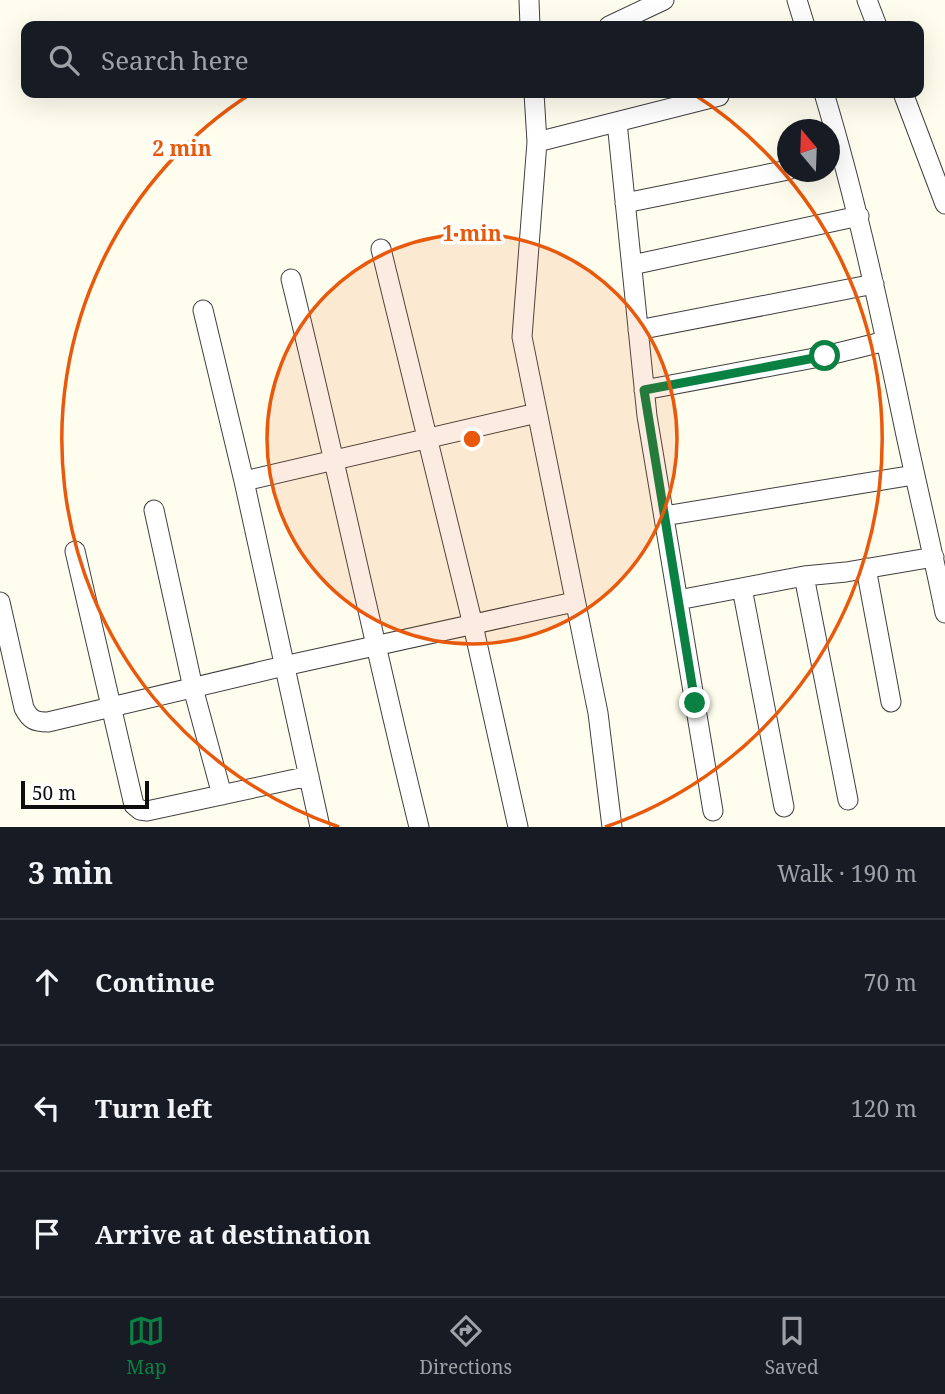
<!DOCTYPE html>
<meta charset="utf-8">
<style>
body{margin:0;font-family:"Noto Serif",serif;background:#242831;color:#f1f3f6}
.compass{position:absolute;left:777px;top:119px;width:63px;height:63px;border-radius:50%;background:#171b24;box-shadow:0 7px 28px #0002;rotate:341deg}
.scale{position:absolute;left:21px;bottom:18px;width:128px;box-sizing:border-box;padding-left:7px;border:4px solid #0d0d0d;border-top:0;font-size:19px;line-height:24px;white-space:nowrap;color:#0d0d0d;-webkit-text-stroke:5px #fff;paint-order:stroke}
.stop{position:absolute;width:21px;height:21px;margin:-16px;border:5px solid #0b8043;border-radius:50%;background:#fff}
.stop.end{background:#0b8043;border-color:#fff;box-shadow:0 2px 7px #0008}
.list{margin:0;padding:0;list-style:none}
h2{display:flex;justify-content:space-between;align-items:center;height:91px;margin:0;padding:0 28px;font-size:30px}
h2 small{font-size:23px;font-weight:400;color:#9ea1a6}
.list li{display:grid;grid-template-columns:46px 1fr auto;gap:21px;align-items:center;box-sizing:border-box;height:126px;padding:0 28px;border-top:2px solid #363941}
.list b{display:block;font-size:26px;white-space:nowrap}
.list em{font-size:23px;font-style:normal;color:#9ea1a6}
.icon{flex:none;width:38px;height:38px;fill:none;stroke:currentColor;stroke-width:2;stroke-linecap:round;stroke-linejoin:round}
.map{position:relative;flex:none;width:945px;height:827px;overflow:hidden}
.search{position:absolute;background:#171b24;box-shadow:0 7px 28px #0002;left:21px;right:21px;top:21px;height:77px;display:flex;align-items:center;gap:18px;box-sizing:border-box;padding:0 24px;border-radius:14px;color:#9ea1a6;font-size:26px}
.sheet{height:469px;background:#171b24}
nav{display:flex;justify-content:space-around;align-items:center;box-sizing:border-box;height:98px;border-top:2px solid #363941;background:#171b24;font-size:19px;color:#9ea1a6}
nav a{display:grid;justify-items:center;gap:4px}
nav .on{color:#0b8043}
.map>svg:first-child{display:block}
</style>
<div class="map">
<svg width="945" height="827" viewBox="0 0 945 827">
<rect width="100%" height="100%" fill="#fefdee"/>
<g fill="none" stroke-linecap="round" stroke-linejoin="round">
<g stroke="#404040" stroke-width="21">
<path id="minor" d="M529 0 530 26
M797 0 805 26
M867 0 877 26
M609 26 664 0
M534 93 537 142 522 337 598 713 612 827
M824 93C858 206 882 320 906 435 919 495 933 553 945 613
M903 93 945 204
M617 122 647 416 713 811
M537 142 719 96
M625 203 788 170
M381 249 473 625 518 827
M632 265 859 216
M291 279C336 462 374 645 419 827
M203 310 244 481 320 827
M638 330 874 284
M644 390 825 356 886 341
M244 481 537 413
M154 510 193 688 222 795
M664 516 914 475
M75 551 134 805 140 810 147 811 309 776
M866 568 891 702
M804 576 848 800
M742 588 784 807
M678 600 804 576 846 572 934 557
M0 602 24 708C30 720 35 722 48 722L284 666 574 602"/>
</g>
<use href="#minor" stroke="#fff" stroke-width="19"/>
</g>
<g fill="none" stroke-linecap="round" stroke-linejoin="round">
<path stroke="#0b8043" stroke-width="9" d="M695 703 644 390 825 356"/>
</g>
<circle cx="472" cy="439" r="205" fill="#e8590c" fill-opacity=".12"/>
<g fill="none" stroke="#e8590c" stroke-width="3.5">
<circle cx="472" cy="439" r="205"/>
<path d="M339 827A410 410 0 0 1 252 93M692 93A410 410 0 0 1 605 827"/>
</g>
<circle cx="472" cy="439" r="10" fill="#e8590c" stroke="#fff" stroke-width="3.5"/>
<g font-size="21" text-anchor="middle" font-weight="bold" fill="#e8590c" stroke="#fff" stroke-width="7" stroke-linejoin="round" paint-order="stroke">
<text x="182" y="156">2 min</text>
<text x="472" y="241">1 min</text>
</g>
</svg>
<svg class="compass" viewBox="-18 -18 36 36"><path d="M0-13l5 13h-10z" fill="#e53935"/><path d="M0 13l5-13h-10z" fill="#9ea1a6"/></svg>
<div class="scale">50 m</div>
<div class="stop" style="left:825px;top:356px"></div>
<div class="stop end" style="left:695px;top:703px"></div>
<div class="search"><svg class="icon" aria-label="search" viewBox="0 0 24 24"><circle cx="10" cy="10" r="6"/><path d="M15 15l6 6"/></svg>Search here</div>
</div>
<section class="sheet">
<h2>3 min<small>Walk · 190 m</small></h2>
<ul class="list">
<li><svg class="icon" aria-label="ahead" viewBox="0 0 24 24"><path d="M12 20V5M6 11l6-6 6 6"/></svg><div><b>Continue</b></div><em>70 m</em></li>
<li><svg class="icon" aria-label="left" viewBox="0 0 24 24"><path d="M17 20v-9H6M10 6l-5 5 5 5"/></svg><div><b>Turn left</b></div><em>120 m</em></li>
<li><svg class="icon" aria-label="arrive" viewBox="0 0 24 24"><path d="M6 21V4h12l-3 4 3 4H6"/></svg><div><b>Arrive at destination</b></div></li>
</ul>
</section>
<nav>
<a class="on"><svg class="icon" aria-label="map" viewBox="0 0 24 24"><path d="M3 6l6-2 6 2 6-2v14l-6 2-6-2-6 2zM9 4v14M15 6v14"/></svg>Map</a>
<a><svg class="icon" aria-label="directions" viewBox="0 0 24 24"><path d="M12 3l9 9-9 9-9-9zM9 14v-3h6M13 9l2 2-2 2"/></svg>Directions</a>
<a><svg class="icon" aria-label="saved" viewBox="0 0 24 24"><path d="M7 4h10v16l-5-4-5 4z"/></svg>Saved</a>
</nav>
